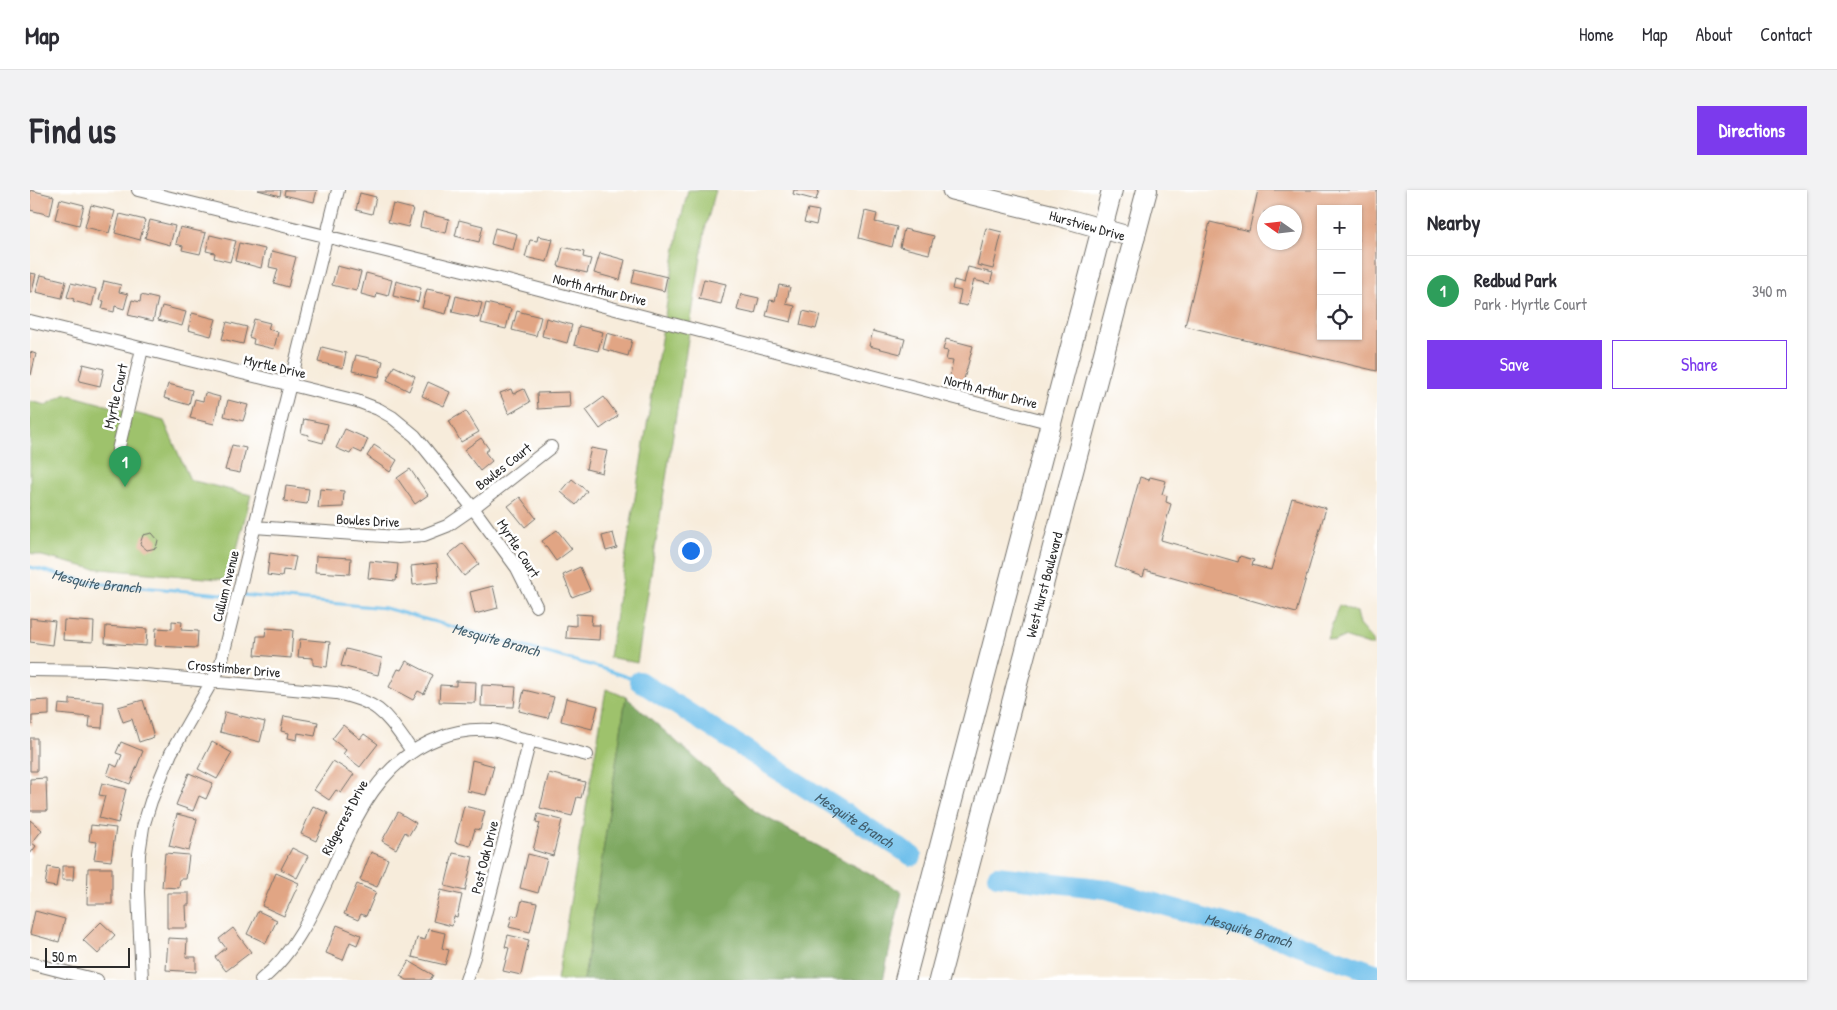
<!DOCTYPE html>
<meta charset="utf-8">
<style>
body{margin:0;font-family:"Patrick Hand",sans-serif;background:#f2f2f3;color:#2b2b33}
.controls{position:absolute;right:15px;top:15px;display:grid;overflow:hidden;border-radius:0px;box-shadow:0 1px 4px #0004}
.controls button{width:45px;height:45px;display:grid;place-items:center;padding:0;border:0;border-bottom:1px solid #e1e1e2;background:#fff;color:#2b2b33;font:25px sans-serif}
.compass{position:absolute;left:1227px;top:15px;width:45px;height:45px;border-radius:50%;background:#fff;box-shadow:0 1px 4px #0004;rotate:284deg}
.scale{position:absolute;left:15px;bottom:12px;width:85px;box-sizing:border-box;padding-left:5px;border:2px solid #2b2b2b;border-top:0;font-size:14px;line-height:18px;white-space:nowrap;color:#2b2b2b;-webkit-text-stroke:4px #fff;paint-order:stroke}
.you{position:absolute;left:660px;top:360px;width:18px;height:18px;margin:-12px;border:4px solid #fff;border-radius:50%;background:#1a73e8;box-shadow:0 0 0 8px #1a73e833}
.badge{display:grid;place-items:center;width:32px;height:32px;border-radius:50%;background:#7c3aed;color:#fff;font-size:16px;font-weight:700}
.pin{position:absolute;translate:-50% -41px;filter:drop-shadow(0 1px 2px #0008)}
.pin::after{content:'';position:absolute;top:26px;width:18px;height:15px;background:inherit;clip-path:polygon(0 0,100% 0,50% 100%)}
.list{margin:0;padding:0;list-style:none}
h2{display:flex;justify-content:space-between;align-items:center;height:65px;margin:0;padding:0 20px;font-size:21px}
h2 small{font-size:16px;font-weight:400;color:#7c7c81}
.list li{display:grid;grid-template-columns:32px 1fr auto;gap:15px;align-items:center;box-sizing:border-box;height:70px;padding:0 20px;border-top:1px solid #e1e1e2}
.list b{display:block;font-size:19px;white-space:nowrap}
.list p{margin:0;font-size:16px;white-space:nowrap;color:#7c7c81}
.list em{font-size:16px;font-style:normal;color:#7c7c81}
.actions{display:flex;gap:10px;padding:15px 20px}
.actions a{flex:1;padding:11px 0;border:1px solid #7c3aed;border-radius:0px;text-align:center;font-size:18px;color:#7c3aed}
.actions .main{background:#7c3aed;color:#fff}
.icon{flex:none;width:28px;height:28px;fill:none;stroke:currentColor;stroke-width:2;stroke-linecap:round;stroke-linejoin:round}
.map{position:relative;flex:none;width:1347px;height:790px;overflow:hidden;border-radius:0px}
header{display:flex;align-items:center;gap:30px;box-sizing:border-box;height:70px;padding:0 25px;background:#fff;border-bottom:1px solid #e1e1e2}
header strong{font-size:24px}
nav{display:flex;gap:28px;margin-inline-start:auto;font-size:18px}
.intro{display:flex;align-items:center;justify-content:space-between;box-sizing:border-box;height:120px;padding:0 30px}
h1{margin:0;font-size:35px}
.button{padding:12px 22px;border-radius:0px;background:#7c3aed;color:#fff;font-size:18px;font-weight:700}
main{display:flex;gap:30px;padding:0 30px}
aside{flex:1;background:#fff;border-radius:0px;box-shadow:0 1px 4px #0004}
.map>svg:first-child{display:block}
</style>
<header>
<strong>Map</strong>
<nav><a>Home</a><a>Map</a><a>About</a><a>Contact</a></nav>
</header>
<div class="intro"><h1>Find us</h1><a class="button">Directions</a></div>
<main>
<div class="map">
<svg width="1347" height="790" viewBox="0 0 1347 790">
<rect width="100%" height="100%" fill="#fff"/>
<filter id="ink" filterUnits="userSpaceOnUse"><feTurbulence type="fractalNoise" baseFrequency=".02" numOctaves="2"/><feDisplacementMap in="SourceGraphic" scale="10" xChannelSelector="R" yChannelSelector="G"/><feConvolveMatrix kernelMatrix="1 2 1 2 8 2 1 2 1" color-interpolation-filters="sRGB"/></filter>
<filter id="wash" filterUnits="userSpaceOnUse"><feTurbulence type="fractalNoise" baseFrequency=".0096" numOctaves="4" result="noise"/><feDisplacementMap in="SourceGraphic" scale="20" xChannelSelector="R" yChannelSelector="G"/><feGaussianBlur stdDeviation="1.12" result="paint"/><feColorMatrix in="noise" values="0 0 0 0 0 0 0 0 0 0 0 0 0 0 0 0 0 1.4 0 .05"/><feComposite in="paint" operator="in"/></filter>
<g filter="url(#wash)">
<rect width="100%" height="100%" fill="#f7ecdb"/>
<path fill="#9ec26c" stroke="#64764c" d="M658 0H686L676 35 607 473 579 467 650 33Z
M36 204 134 231 160 290 221 305 199 390 60 378 0 363V211L16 215Z
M1309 415 1326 422 1329 435 1343 451 1342 456 1314 447 1304 451 1297 449Z
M576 499 596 507 554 790H527Z"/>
<path fill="#7ea860" stroke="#546a46" d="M596 507 726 622 872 702 853 790H554Z"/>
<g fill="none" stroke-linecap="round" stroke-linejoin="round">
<g stroke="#70c0eb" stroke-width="3">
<path id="s1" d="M0 377 63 393 204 405"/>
<path id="s2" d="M211 405 355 418 571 478 609 491"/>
</g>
<g stroke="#70c0eb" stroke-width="20">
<path id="s3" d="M609 491 882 666"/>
<path id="s4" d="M967 686 1076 699 1255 750 1347 784"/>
</g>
</g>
<g id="blocks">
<path fill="#e1a584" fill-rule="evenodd" d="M0 0 24 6 20 25 0 20Z
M228 0H251L250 6Z
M255 0H287L284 12 254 5Z
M764 0H789L786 10 763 4Z
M1228 0H1347V181L1155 136 1180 32 1219 41ZM1291 19H1328V146H1291ZM1234 22H1264V52H1234Z
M330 3 346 7 342 24 326 20Z
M30 9 54 15 49 35 25 29Z
M363 14 383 19 378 37 358 32Z
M61 15 85 21 79 43 55 37Z
M778 19 789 21 786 35 774 32Z
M835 21 847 24 845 32 867 37 862 57 829 48Z
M393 23 419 29 416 43 390 37Z
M90 24 115 30 110 50 85 43Z
M120 30 145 36 140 55 115 48Z
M429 30 453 36 449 52 425 46Z
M150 37 176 43 170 64 152 60 153 56 146 54Z
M465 38 487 44 483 60 461 54Z
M956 38 972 42 963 79 947 75Z
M874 39 904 46 899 64 870 57Z
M180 45 206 51 200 72 184 68 185 63 176 61Z
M508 46 523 49 517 72 495 67 500 50 507 51Z
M209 53 235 59 231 78 205 71Z
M533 57 554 62 553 67 561 69 557 83 528 76Z
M242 61 266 67 258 97 244 93 248 79 239 77Z
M570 63 595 70 590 90 564 83Z
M307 76 331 82 326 101 302 95Z
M938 77 963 83 960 94 944 90 937 116 928 114 931 101 922 99 924 90 934 93Z
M605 79 637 87 634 101 602 93Z
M0 83 6 84 2 102H0Z
M336 83 362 90 358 106 347 103 346 108 331 104Z
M11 85 36 91 32 108 6 102Z
M674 89 696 94 691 114 669 109Z
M74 91 91 95 89 102 98 104 94 119 85 116 84 122 72 119 74 111 69 110Z
M366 91 391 98 388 112 363 106Z
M41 93 66 99 62 116 43 111 44 109 37 107Z
M749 95 760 97 756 114 765 116 761 132 736 126 740 110 745 111Z
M397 99 421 104 416 124 392 118Z
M711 104 729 108 725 124 707 120Z
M111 105 128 109 123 131 98 125 102 110 110 112Z
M426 106 452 113 448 128 422 122Z
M456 113 481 119 476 139 451 133Z
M132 116 156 122 152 136 128 130Z
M487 121 511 127 506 146 482 140Z
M773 121 790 125 786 139 770 135Z
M162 123 186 129 181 146 158 140Z
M516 128 542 135 537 153 512 146Z
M224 129 240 133 238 139 248 142 244 159 223 154 224 149 219 147Z
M197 132 217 137 213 154 192 149Z
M549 136 573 142 568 161 544 155Z
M843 141 875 149 871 164 839 156Z
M577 143 602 150 598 166 573 159Z
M916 149 943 156 933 193 919 190 923 171 916 170 918 161 913 160Z
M292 157 316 163 313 178 288 172Z
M0 162 6 164 1 185H0Z
M326 165 353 171 349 187 322 181Z
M53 174 74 179 70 196 49 191Z
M364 176 385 186 379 201 357 190Z
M398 192 420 202 414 216 392 206Z
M138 194 162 200 159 215 134 208Z
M481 199 483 204 494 199 500 212 479 224 470 203Z
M539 202 540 217 508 219 507 203Z
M175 203 190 207 184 234 160 228 165 209 173 211Z
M574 207 588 226 570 239 556 220Z
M198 210 218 215 213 231 194 226Z
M436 221 449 242 431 252 419 231Z
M274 229 298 234 293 253 278 249 279 245 271 243Z
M315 239 338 249 332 263 323 259 320 264 306 258Z
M451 248 459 259 455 262 462 271 450 281 434 260Z
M202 255 216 258 210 283 195 280Z
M344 255 367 270 360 282 337 266Z
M561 258 577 261 572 283 556 279Z
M380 279 398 305 385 314 367 288Z
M1110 287 1119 290 1120 287 1136 291 1132 304 1137 306 1136 312 1141 314 1131 350 1208 372 1210 366 1224 370 1222 375 1241 380 1262 308 1296 318 1266 423 1115 380 1113 387 1085 377Z
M542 289 557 301 546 315 531 302Z
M256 296 279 299 277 314 254 311Z
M290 299 314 301 313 317 288 318Z
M490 307 506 328 495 337 478 316Z
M527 340 542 359 526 371 512 351Z
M122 343 128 350 126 358 117 360 110 354 113 345Z
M583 343 587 358 576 361 572 346Z
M433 353 449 374 434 386 418 365Z
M240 363 266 367 263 381 253 380 252 387 237 385Z
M286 366 321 368 320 384 285 382Z
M340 371 368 374 366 391 338 388Z
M407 373 409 392 383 395 381 376Z
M550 377 560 400 542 407 533 385Z
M463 396 468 418 445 424 440 402Z
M546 424 562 425 561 435H570L569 450 536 448 537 435 546 436Z
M0 428 25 431 22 455 0 452Z
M34 430 64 432 63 452 33 450Z
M142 431 152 432 151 440 168 441 167 458 125 456 126 438 142 439Z
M76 436 117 439 116 456 75 453Z
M236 438 263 440 261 468 225 465 227 446H235Z
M270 449 300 452 297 477 283 475V468L268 467Z
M316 459 352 468 348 485 311 476Z
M376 471 403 485 394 504 388 501 383 510 359 497 368 479 371 480Z
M426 491 446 492 445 513 409 512 410 495 426 496Z
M452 495 486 497 484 517 451 516Z
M494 500 524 507 518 528 489 521Z
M536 508 568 516 562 539 531 531Z
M40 509 74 512 72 538 59 537 60 527 28 524 29 514 40 515Z
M19 510V525L2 526V535H0V511Z
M113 510 124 547 109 552 102 529 93 532 88 517Z
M195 522 235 532 230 552 190 542Z
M254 526 288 532 285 546 268 543 267 550 258 548 259 543 251 541Z
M313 535 330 549 334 544 348 554 330 577 313 564 316 560 302 549Z
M0 548H7V581H0Z
M91 552 113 561 100 594 77 585 81 574 87 577 92 565 86 563Z
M182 552 202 563 187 589 168 579Z
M442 570 464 576 456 605 437 601Z
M303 571 324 584 311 603 306 600 299 610 284 600Z
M159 583 183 593 176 609 169 606 163 621 146 615Z
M519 583 555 592 551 608 547 607 542 626 510 618Z
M16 588 17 621H0V589Z
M72 593 96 599 88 633 69 628 75 606 69 605Z
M283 616 298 623 286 651 271 644Z
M434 616 455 621 450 640 445 639 440 656 425 652Z
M368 622 386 633 379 645 375 642 366 659 352 651Z
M147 624 167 629 159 661 139 656Z
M508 624 532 630 523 666 503 660 510 633 506 632Z
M0 630 12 640 2 653 6 656 0 664Z
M61 635 86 638 81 671 64 669 67 652 59 651Z
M262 658 278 666 267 688 251 679Z
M341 662 358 669 347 697 330 690Z
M135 663 159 665 156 689H150L149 698 132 697Z
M423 663 443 667 435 701 415 696Z
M498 664 517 669 508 703 490 698Z
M32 676H44L43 690H32Z
M18 677 29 679 26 697 15 695Z
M58 678H82V714H57Z
M246 683 269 693 254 726 232 716Z
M327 694 346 702 336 726 331 724 328 730 314 724Z
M411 700 432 705 427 727 424 726 422 736 403 731Z
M137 703H159V715H156L157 738H137Z
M492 710 507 713 500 742 479 737 482 725 488 726Z
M5 721 35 729 29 752 0 744Z
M228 721 247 730 236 753 217 744Z
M71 732 85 745 68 764 53 750Z
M307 735 331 745 327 755 320 752 313 770 296 763Z
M203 738 221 762 196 781 185 767 196 758 189 749Z
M398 739 415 743 412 758 419 760 415 775 382 767 387 748 395 750Z
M478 745 499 750 491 785 473 781 479 758 475 757Z
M138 748 157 749 156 767H166V782L136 780Z
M379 771 403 785 400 790H377L370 786Z"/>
</g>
</g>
<g filter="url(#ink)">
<use href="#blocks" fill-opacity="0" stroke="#726f69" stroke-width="1"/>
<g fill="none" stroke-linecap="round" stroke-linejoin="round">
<g stroke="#726f69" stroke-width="14">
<path id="street" d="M108 0 478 91 1022 233
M0 131 327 211 348 219 362 227 385 246 443 318 487 378 506 416
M88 260 112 159
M224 337 368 347 394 345 417 336 443 318 521 257
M0 480 73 481 306 503C352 513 356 525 382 561
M0 773 67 790
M112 790 108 702 109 664 113 637 121 611 141 563 190 477 308 0
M231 790C310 726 306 587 409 548 425 541 443 539 461 540 471 541 481 546 490 548 512 553 534 559 557 565
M436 790 444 767 500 550"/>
</g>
<g stroke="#726f69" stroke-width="21">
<g id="secondary">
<path id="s5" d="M922 0 1024 25 1105 48"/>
</g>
</g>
<g stroke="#726f69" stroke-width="22">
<g id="primary">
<path d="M875 790 1082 0"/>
<path id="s6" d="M909 790 1117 0"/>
</g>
</g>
<use href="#street" stroke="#fff" stroke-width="12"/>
<use href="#secondary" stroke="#fff" stroke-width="19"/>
<use href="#primary" stroke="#fff" stroke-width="20"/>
</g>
</g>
<g text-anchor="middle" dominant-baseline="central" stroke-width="5" stroke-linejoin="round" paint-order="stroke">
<g font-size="14" fill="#2b2b2b" stroke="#fff">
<text stroke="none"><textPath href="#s5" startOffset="140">Hurstview Drive</textPath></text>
<text transform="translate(570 99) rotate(14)">North Arthur Drive</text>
<text transform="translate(245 176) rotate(13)">Myrtle Drive</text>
<text transform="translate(961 201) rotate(15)">North Arthur Drive</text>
<text transform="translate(85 206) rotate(-77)">Myrtle Court</text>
<text transform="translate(473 276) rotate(-38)">Bowles Court</text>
<text transform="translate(338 330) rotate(3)">Bowles Drive</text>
<text transform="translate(489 358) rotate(57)">Myrtle Court</text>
<text stroke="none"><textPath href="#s6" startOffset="409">West Hurst Boulevard</textPath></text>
<text transform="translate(195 396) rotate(-76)">Cullum Avenue</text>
<text transform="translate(204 478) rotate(5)">Crosstimber Drive</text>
<text transform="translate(314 627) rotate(-62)">Ridgecrest Drive</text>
<text transform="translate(454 667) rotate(-76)">Post Oak Drive</text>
</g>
<g font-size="15" font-style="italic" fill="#435f6e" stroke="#fff">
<text stroke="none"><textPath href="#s1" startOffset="68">Mesquite Branch</textPath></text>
<text stroke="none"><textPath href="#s2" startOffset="260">Mesquite Branch</textPath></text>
<text stroke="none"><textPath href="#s3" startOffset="256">Mesquite Branch</textPath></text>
<text stroke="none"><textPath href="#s4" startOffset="258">Mesquite Branch</textPath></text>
</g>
</g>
</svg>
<div class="controls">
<button>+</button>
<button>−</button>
<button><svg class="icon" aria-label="locate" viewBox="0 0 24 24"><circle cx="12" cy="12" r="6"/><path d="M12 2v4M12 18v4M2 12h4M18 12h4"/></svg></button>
</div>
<svg class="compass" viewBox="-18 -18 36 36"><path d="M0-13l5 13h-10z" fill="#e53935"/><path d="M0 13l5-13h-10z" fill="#7c7c81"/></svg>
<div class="scale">50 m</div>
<div class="you"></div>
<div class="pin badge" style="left:95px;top:297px;background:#2e9e5b">1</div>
</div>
<aside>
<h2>Nearby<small></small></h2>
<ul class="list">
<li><span class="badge" style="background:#2e9e5b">1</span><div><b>Redbud Park</b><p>Park · Myrtle Court</p></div><em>340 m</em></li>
</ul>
<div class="actions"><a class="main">Save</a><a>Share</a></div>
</aside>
</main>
